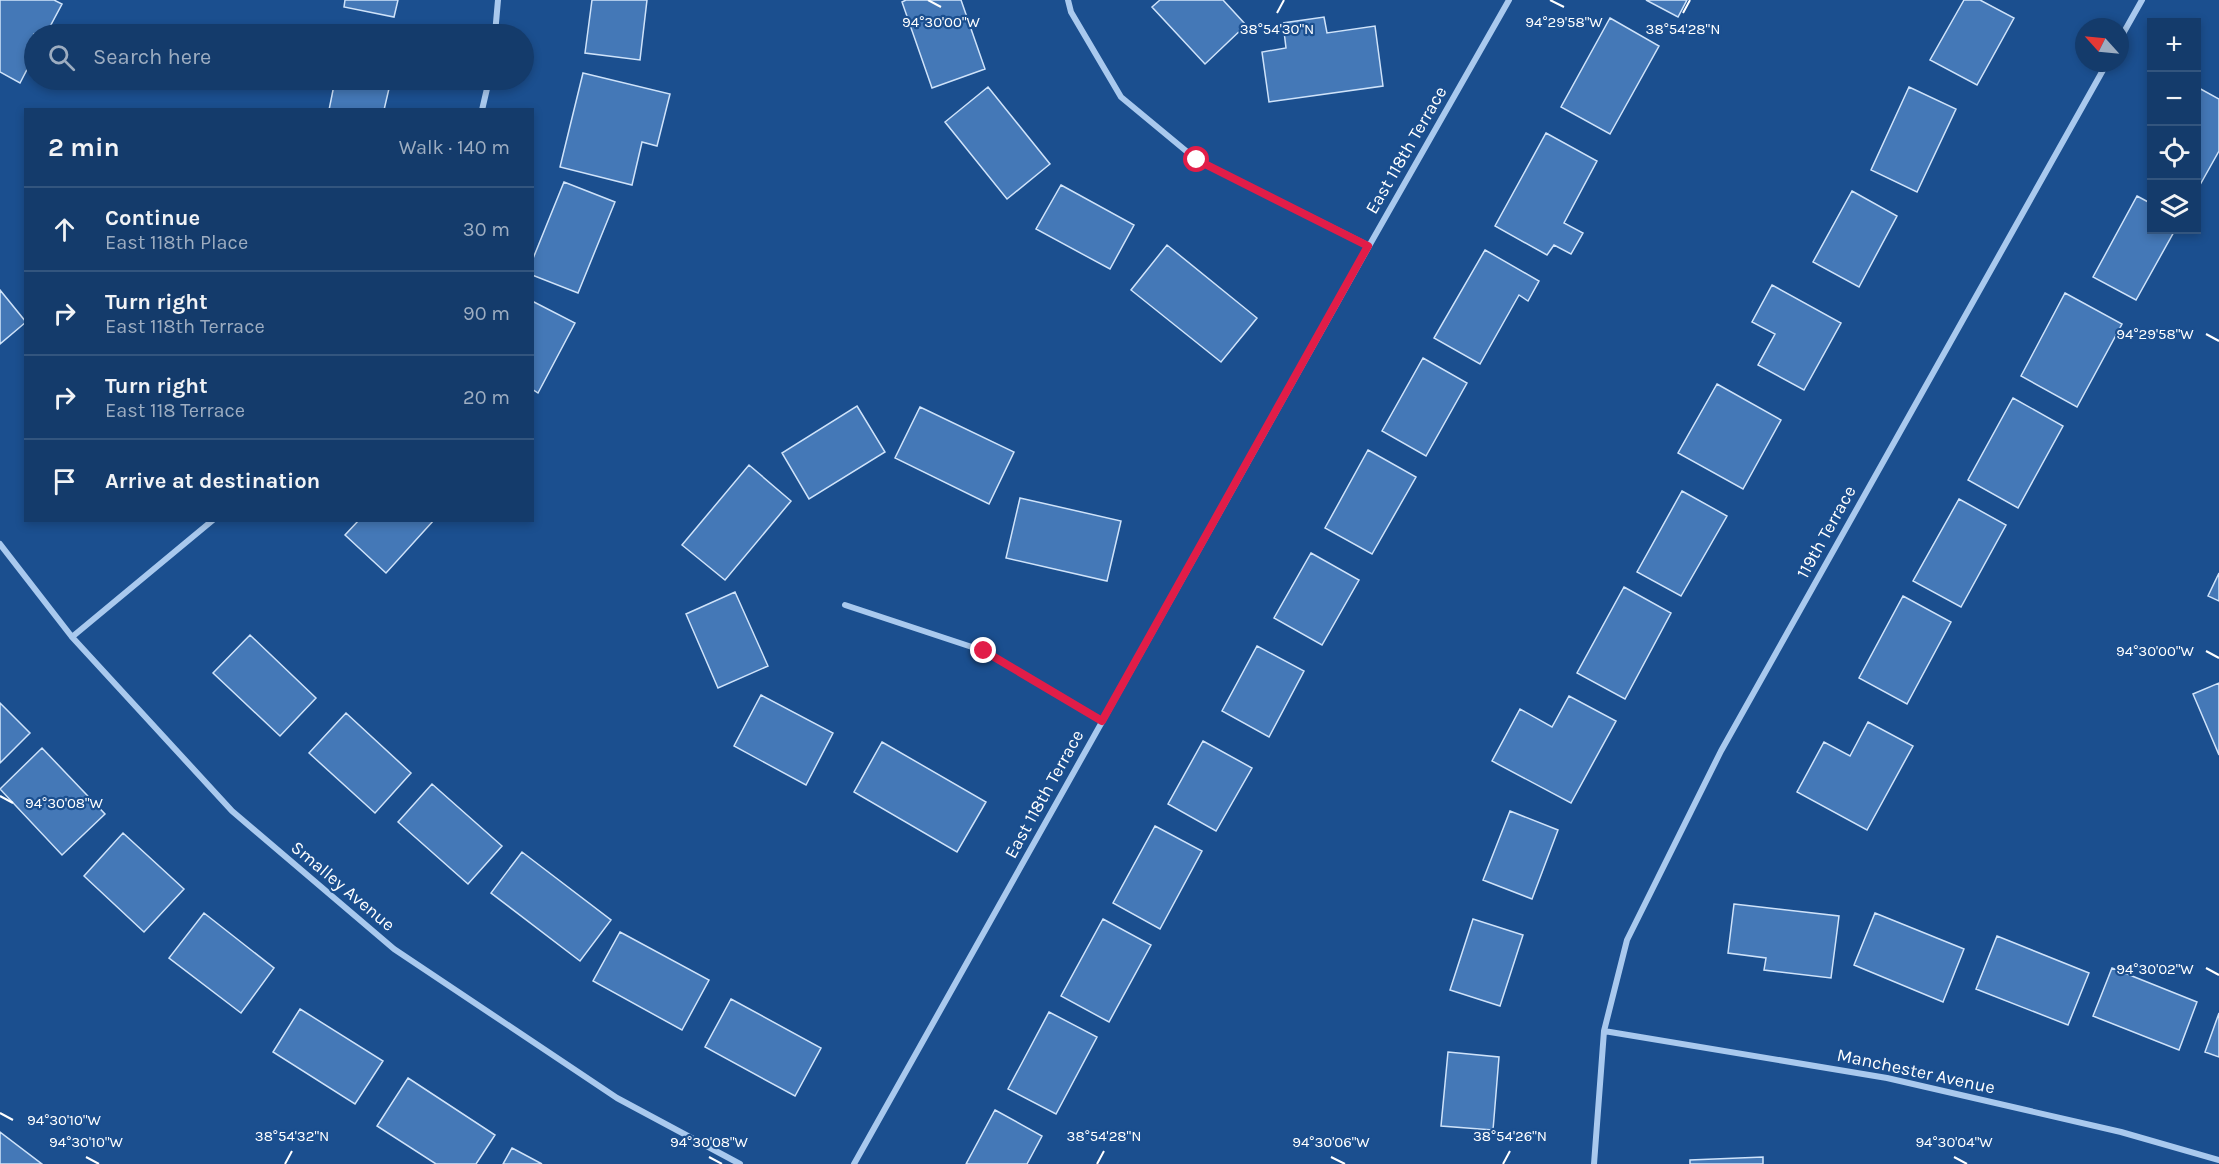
<!DOCTYPE html>
<meta charset="utf-8">
<style>
body{margin:0;font-family:Karla,sans-serif;background:#214673;color:#f1f3f6}
.controls{position:absolute;right:18px;top:18px;display:grid;overflow:hidden;border-radius:0px;box-shadow:0 3px 9px #0003}
.controls button{width:54px;height:54px;display:grid;place-items:center;padding:0;border:0;border-bottom:2px solid #33557e;background:#143b6b;color:#f1f3f6;font:30px sans-serif}
.compass{position:absolute;left:2075px;top:18px;width:54px;height:54px;border-radius:50%;background:#143b6b;box-shadow:0 3px 9px #0003;rotate:297deg}
.stop{position:absolute;width:18px;height:18px;margin:-14px;border:4px solid #e11d48;border-radius:50%;background:#fff}
.stop.end{background:#e11d48;border-color:#fff;box-shadow:0 2px 6px #0008}
.list{margin:0;padding:0;list-style:none}
h2{display:flex;justify-content:space-between;align-items:center;height:78px;margin:0;padding:0 24px;font-size:26px}
h2 small{font-size:20px;font-weight:400;color:#9dadc1}
.list li{display:grid;grid-template-columns:39px 1fr auto;gap:18px;align-items:center;box-sizing:border-box;height:84px;padding:0 24px;border-top:2px solid #33557e}
.list b{display:block;font-size:22px;white-space:nowrap}
.list p{margin:0;font-size:20px;white-space:nowrap;color:#9dadc1}
.list em{font-size:20px;font-style:normal;color:#9dadc1}
.icon{flex:none;width:33px;height:33px;fill:none;stroke:currentColor;stroke-width:2;stroke-linecap:round;stroke-linejoin:round}
.map{position:relative;flex:none;width:2219px;height:1164px;overflow:hidden}
.search{position:absolute;background:#143b6b;box-shadow:0 3px 9px #0003;left:24px;top:24px;width:510px;height:66px;display:flex;align-items:center;gap:15px;box-sizing:border-box;padding:0 21px;border-radius:33px;color:#9dadc1;font-size:22px}
.panel{position:absolute;background:#143b6b;box-shadow:0 3px 9px #0003;left:24px;top:108px;width:510px;height:414px;border-radius:0px}
.map>svg:first-child{display:block}
</style>
<div class="map">
<svg width="2219" height="1164" viewBox="0 0 2219 1164">
<rect width="100%" height="100%" fill="#1b4f8f"/>
<path fill="#4478b7" stroke="#cfe3fa" stroke-width="1.5" d="M0 0H54L62 4 46 34H34V56L20 83 0 72Z
M345 0H398L394 17 344 7Z
M592 0H647L640 60 585 53Z
M906 0H961L985 69 932 88 902 2Z
M1160 0H1223L1246 25 1205 64 1152 7Z
M1646 0H1687L1678 17Z
M1964 0H1980L2014 18 1977 85 1930 60Z
M1324 17 1327 33 1375 26 1383 86 1269 102 1262 52 1286 48 1283 23Z
M1610 18 1659 46 1610 134 1561 107Z
M583 73 670 94 657 146 642 142 632 185 560 167Z
M335 80H391L384 110H329Z
M988 87 1050 164 1007 199 945 122Z
M1909 87 1956 109 1917 192 1871 170Z
M2197 87 2219 99V151L2196 192Z
M1546 133 1597 161 1564 223 1583 233 1571 254 1554 245 1547 255 1495 226Z
M564 182 615 202 578 293 532 275V261Z
M1061 185 1134 225 1110 269 1036 229Z
M1852 191 1897 216 1859 287 1813 262Z
M2137 196 2152 204V230H2175L2136 300 2093 277Z
M1167 245 1257 318 1221 362 1131 290Z
M1485 250 1539 281 1528 301 1519 295 1480 364 1434 338Z
M1772 285 1841 323 1804 390 1758 365 1775 334 1752 322Z
M0 290 26 322 0 344Z
M2065 293 2122 324 2077 407 2021 376Z
M532 301 575 323 538 393 532 389Z
M1423 358 1467 383 1426 456 1382 431Z
M1717 384 1781 420 1743 489 1678 453Z
M2013 398 2063 426 2018 508 1968 480Z
M857 406 885 452 809 499 782 453Z
M920 407 1014 452 989 504 895 458Z
M1368 450 1416 477 1372 554 1325 528Z
M749 465 791 501 725 580 682 545Z
M1682 491 1727 516 1681 596 1637 572Z
M1020 498 1121 521 1107 581 1006 558Z
M1959 499 2006 525 1961 607 1913 581Z
M359 520H434L386 573 345 535Z
M1311 553 1359 580 1322 645 1274 618Z
M2219 573V601L2208 596Z
M1624 587 1671 613 1625 699 1577 673Z
M735 592 768 666 718 688 686 614Z
M1903 596 1951 622 1907 704 1859 678Z
M250 635 316 698 280 736 213 673Z
M1257 646 1304 671 1269 737 1222 711Z
M2219 683V755L2193 694Z
M761 695 833 733 806 785 734 746Z
M1569 696 1616 721 1571 803 1492 761 1520 709 1552 727Z
M0 703 30 733 0 763Z
M346 713 411 773 375 813 309 753Z
M1868 722 1913 746 1867 830 1797 792 1824 742 1850 756Z
M1203 741 1252 768 1216 831 1168 804Z
M882 742 986 802 957 852 854 792Z
M42 748 105 814 62 855 0 789Z
M432 784 502 846 468 884 398 822Z
M1510 811 1558 830 1532 899 1483 880Z
M1155 826 1202 851 1160 929 1113 903Z
M123 833 184 889 144 932 84 876Z
M522 852 611 920 580 961 491 893Z
M1734 904 1839 916 1831 978 1764 970 1766 958 1728 953Z
M204 913 274 968 241 1013 169 958Z
M1875 913 1964 949 1943 1002 1854 965Z
M1103 919 1151 945 1109 1022 1061 996Z
M1473 919 1523 935 1500 1006 1450 990Z
M620 932 709 980 682 1030 593 981Z
M1997 936 2089 973 2068 1025 1976 989Z
M2112 968 2197 1002 2179 1050 2093 1016Z
M731 999 821 1048 795 1096 705 1047Z
M300 1009 383 1061 355 1104 273 1052Z
M1049 1012 1097 1037 1056 1114 1008 1089Z
M2219 1013V1057L2205 1052Z
M1448 1052 1499 1057 1493 1130 1441 1126Z
M408 1078 495 1135 476 1164H436L377 1126Z
M995 1110 1042 1136 1027 1164H966Z
M0 1132 42 1164H0Z
M512 1148 542 1164H503Z
M1763 1157V1164H1690V1160Z"/>
<g fill="none" stroke-linecap="round" stroke-linejoin="round">
<path stroke="#a9c9ee" stroke-width="6" d="M1068 0 1071 12 1121 97 1197 160 1369 246
M495 34 498 0
M2120 39 2142 0
M482 110 489 80
M0 544 72 637 232 811 394 949 617 1098 740 1164
M845 605 984 651 1102 721
M72 637 213 520
M1604 1031 1887 1078 2121 1132 2219 1160
M854 1164 1369 246 1509 0
M1594 1164 1604 1031 1627 940 1721 751 2107 63"/>
</g>
<g fill="none" stroke-linecap="round" stroke-linejoin="round">
<path stroke="#e11d48" stroke-width="8" d="M984 651 1102 721 1368 246 1197 160"/>
</g>
<path fill="none" stroke="#fff" stroke-width="2" d="M928 0 941 7M1550 0 1564 7M1277 13 1284 0M1683 13 1690 0M2206 334 2219 341M2206 651 2219 658M0 796 13 803M2206 968 2219 975M0 1113 13 1120M86 1157 99 1164M709 1157 722 1164M1331 1157 1345 1164M1954 1157 1967 1164M285 1164 292 1151M1097 1164 1104 1151M1503 1164 1510 1151"/>
<g text-anchor="middle" dominant-baseline="central" stroke-width="4.5" stroke-linejoin="round" paint-order="stroke">
<g font-size="18" fill="#fff" stroke="#1b4f8f">
<text transform="translate(1406 150) rotate(-60)">East 118th Terrace</text>
<text transform="translate(1826 532) rotate(-61)">119th Terrace</text>
<text transform="translate(1044 794) rotate(-61)">East 118th Terrace</text>
<text transform="translate(343 886) rotate(40)">Smalley Avenue</text>
<text transform="translate(1916 1071) rotate(12)">Manchester Avenue</text>
</g>
</g>
<g font-size="15" text-anchor="middle" fill="#fff" stroke="#1b4f8f" stroke-width="4.5" stroke-linejoin="round" paint-order="stroke">
<text x="941" y="27">94°30'00"W</text>
<text x="1564" y="27">94°29'58"W</text>
<text x="1277" y="34">38°54'30"N</text>
<text x="1683" y="34">38°54'28"N</text>
<text x="2155" y="339">94°29'58"W</text>
<text x="2155" y="656">94°30'00"W</text>
<text x="64" y="808">94°30'08"W</text>
<text x="2155" y="974">94°30'02"W</text>
<text x="64" y="1125">94°30'10"W</text>
<text x="292" y="1141">38°54'32"N</text>
<text x="1104" y="1141">38°54'28"N</text>
<text x="1510" y="1141">38°54'26"N</text>
<text x="86" y="1147">94°30'10"W</text>
<text x="709" y="1147">94°30'08"W</text>
<text x="1331" y="1147">94°30'06"W</text>
<text x="1954" y="1147">94°30'04"W</text>
</g>
</svg>
<div class="controls">
<button>+</button>
<button>−</button>
<button><svg class="icon" aria-label="locate" viewBox="0 0 24 24"><circle cx="12" cy="12" r="6"/><path d="M12 2v4M12 18v4M2 12h4M18 12h4"/></svg></button>
<button><svg class="icon" aria-label="layers" viewBox="0 0 24 24"><path d="M12 4l9 5-9 5-9-5zM3 14l9 5 9-5"/></svg></button>
</div>
<svg class="compass" viewBox="-18 -18 36 36"><path d="M0-13l5 13h-10z" fill="#e53935"/><path d="M0 13l5-13h-10z" fill="#9dadc1"/></svg>
<div class="stop" style="left:1197px;top:160px"></div>
<div class="stop end" style="left:984px;top:651px"></div>
<div class="search"><svg class="icon" aria-label="search" viewBox="0 0 24 24"><circle cx="10" cy="10" r="6"/><path d="M15 15l6 6"/></svg>Search here</div>
<section class="panel">
<h2>2 min<small>Walk · 140 m</small></h2>
<ul class="list">
<li><svg class="icon" aria-label="ahead" viewBox="0 0 24 24"><path d="M12 20V5M6 11l6-6 6 6"/></svg><div><b>Continue</b><p>East 118th Place</p></div><em>30 m</em></li>
<li><svg class="icon" aria-label="right" viewBox="0 0 24 24"><path d="M7 20v-9h11M14 6l5 5-5 5"/></svg><div><b>Turn right</b><p>East 118th Terrace</p></div><em>90 m</em></li>
<li><svg class="icon" aria-label="right" viewBox="0 0 24 24"><path d="M7 20v-9h11M14 6l5 5-5 5"/></svg><div><b>Turn right</b><p>East 118 Terrace</p></div><em>20 m</em></li>
<li><svg class="icon" aria-label="arrive" viewBox="0 0 24 24"><path d="M6 21V4h12l-3 4 3 4H6"/></svg><div><b>Arrive at destination</b></div></li>
</ul>
</section>
</div>
